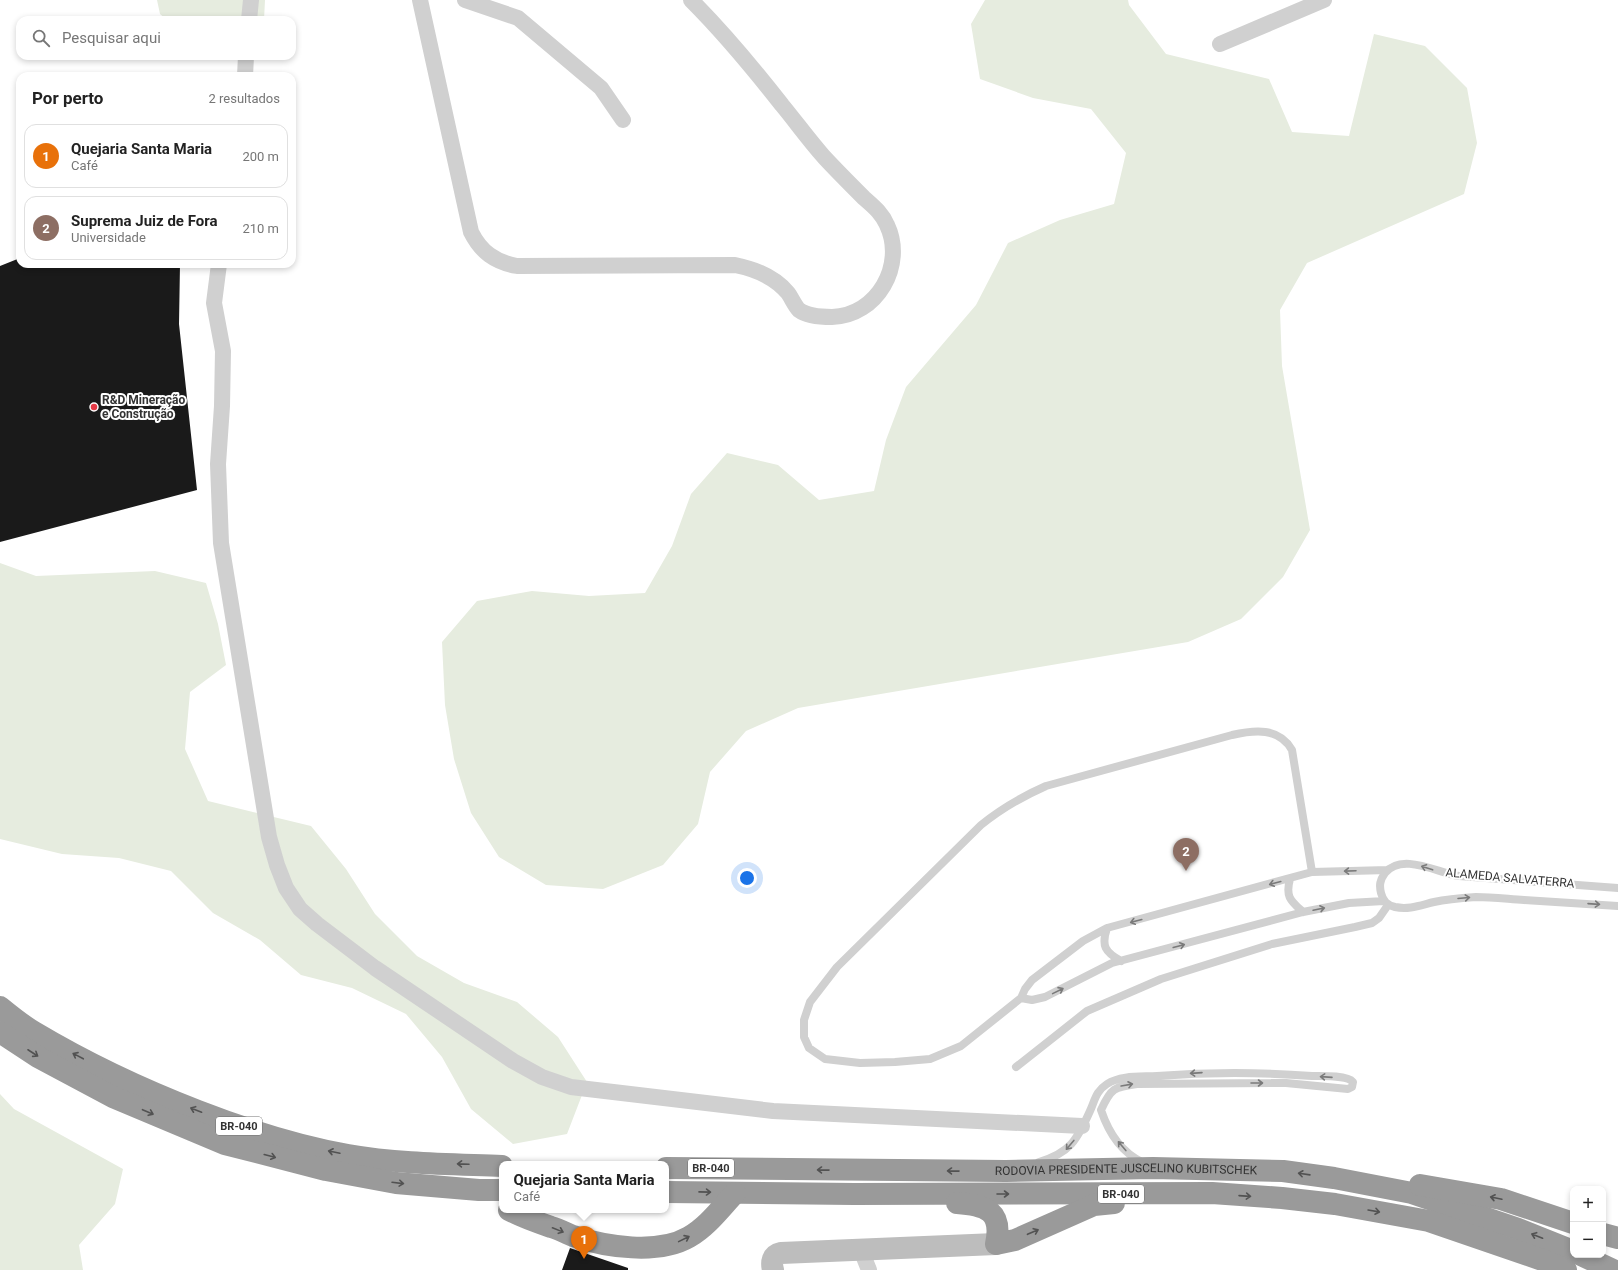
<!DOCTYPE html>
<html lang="pt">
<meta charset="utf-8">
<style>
body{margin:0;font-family:Roboto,sans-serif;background:#f2f2f2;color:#222}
.controls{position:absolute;right:12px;bottom:12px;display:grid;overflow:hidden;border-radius:8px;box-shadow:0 2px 6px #0003}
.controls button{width:36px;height:36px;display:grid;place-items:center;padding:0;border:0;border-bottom:1px solid #e0e0e0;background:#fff;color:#222;font:20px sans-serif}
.you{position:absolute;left:747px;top:878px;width:14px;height:14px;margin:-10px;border:3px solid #fff;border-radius:50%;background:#1a73e8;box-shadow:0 0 0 6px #1a73e833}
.badge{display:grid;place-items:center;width:26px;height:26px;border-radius:50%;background:#1a73e8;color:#fff;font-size:13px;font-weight:700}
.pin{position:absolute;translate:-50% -33px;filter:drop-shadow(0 1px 2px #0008)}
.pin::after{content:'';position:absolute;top:21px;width:14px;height:12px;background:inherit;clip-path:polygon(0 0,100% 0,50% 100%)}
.popup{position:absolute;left:499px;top:1161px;width:170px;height:52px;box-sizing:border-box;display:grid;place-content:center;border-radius:8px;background:#fff;filter:drop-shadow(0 1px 3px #0005);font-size:13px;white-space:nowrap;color:#767676}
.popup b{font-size:15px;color:#222}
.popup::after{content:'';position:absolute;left:50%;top:100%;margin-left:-8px;border:8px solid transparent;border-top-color:#fff}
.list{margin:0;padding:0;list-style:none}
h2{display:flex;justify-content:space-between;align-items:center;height:52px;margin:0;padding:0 16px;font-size:17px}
h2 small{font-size:13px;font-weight:400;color:#767676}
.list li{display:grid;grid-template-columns:26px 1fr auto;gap:12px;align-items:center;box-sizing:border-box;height:64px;margin:0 8px 8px;padding:0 8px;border:1px solid #e0e0e0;border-radius:12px}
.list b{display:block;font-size:15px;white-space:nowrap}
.list p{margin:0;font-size:13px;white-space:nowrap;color:#767676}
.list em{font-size:13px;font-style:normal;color:#767676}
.icon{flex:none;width:22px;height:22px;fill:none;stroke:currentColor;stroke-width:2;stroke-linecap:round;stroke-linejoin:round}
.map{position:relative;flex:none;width:1618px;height:1270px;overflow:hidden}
.search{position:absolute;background:#fff;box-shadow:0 2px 6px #0003;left:16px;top:16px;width:280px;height:44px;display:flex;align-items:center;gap:10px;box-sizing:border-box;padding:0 14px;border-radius:12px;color:#767676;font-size:15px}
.panel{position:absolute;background:#fff;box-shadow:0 2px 6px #0003;left:16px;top:72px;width:280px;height:196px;border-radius:12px}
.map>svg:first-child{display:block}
</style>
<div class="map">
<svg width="1618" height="1270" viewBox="0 0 1618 1270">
<rect width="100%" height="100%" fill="#fff"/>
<path fill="#e6ecdf" d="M157 0H265L264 20H167L160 14Z
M985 0H1128L1129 5 1166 54 1269 79 1292 132 1349 136 1374 34 1425 46 1467 88 1477 143 1464 194 1307 263 1280 310 1282 366 1310 530 1283 577 1241 619 1188 642 798 708 746 731 710 772 698 824 663 865 603 889 546 885 499 857 471 813 454 759 445 705 442 642 477 601 532 591 589 596 645 593 672 546 691 494 727 453 778 465 819 500 874 491 886 440 906 387 976 305 1008 243 1060 220 1114 204 1126 153 1091 109 1033 98 980 79 971 24Z
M0 563 36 576 155 571 206 583 218 624 226 665 190 692 185 749 208 801 311 826 346 869 375 914 417 956 464 983 517 1002 558 1037 587 1082 567 1134 513 1144 471 1109 442 1057 406 1014 352 988 301 975 260 940 213 913 171 871 119 858 62 854 0 839Z
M0 1094 14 1109 123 1169 115 1204 79 1245 83 1270H0Z"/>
<path fill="#1a1a1a" d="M20 258V264H180L179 324 197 490 0 542V266Z
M570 1248 628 1268V1270H562Z"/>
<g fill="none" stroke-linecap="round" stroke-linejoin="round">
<path stroke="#d0d0d0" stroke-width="8" d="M1312 872 1292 750C1279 727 1254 730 1232 735L1046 786C1021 797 1002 808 981 825L837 967 810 1002 804 1020V1037L809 1048 825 1059 860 1063 895 1062 930 1059 961 1046 1021 998 1025 989 1032 980 1083 941 1107 928 1312 872 1388 870
M1290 879C1285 897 1291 901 1303 912
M1618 888 1459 876C1438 873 1402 852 1385 873 1380 880 1379 885 1381 893 1383 901 1387 905 1395 907 1409 910 1421 905 1434 902 1448 899 1462 898 1476 897 1492 897 1508 899 1524 900 1555 902 1587 904 1618 906
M1107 928C1101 946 1105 952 1121 961
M1021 998 1032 1000 1045 997 1112 963 1303 912 1349 903 1384 901
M1016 1067 1087 1011 1161 979 1272 944 1355 927 1372 923 1379 918 1388 905
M1039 1162C1070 1153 1077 1140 1090 1111 1095 1100 1096 1091 1107 1084 1121 1075 1141 1077 1157 1076 1209 1072 1260 1072 1312 1076 1321 1076 1347 1075 1353 1082L1352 1087 1348 1089 1286 1083 1137 1084C1114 1087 1111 1088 1101 1110 1108 1131 1121 1152 1142 1162"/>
<path stroke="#d0d0d0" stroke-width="16" d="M420 0 471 232C481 252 495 262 517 266L735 265C755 269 774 276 788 293 791 297 795 306 799 310 807 316 822 317 832 317 877 316 906 265 887 225 882 213 873 206 864 198 850 184 837 171 824 157 809 140 796 122 782 105 753 68 724 33 691 0
M465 0 518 18 601 88 623 120
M249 20 251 0
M1220 44 1324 0
M245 76 246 56
M219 264 214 303 223 351 222 406 218 464 221 543 269 837 277 865 286 888 300 909 317 924 375 968 513 1061 542 1077 571 1087 773 1111 1082 1126
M861 1250 869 1270"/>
<path stroke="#bdbdbd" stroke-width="22" d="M773 1270C771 1262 772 1255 781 1253L996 1244"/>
<g stroke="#9a9a9a" stroke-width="22">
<path d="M0 1007C11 1016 22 1025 34 1032 86 1063 141 1089 198 1111 247 1130 296 1146 348 1155 399 1164 451 1164 502 1166"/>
<path d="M0 1032 38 1057 113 1097 225 1144 326 1170 396 1183 479 1190H502"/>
<path id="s1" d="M666 1168 1006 1171 1153 1168 1283 1171 1334 1178 1412 1193 1518 1229 1573 1251"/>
<path d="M1420 1185 1501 1199 1573 1223"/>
<path d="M666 1192 854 1194 1212 1193 1282 1198 1335 1204 1429 1221 1551 1263 1566 1270"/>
<path d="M957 1203C986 1205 1003 1211 996 1244L1015 1240 1094 1205 1114 1203"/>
<path d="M509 1210C522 1217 536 1222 551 1227 558 1229 566 1233 573 1236 606 1247 658 1255 689 1237 707 1227 721 1208 735 1193"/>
<path d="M1603 1234 1618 1238"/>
<path d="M1581 1255 1613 1270"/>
</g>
</g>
<defs><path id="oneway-shaft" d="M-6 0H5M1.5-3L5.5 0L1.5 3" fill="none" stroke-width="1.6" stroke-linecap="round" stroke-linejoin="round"/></defs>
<g stroke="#7a7a7a">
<use href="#oneway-shaft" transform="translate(1427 868) rotate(-162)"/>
<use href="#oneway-shaft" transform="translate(1350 871) rotate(178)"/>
<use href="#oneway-shaft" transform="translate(1275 883) rotate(165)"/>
<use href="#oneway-shaft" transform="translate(1464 898) rotate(-5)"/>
<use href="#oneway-shaft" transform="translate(1594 904) rotate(4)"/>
<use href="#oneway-shaft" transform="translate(1319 909) rotate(-12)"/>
<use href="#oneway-shaft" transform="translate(1136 921) rotate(165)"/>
<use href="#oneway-shaft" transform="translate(1179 946) rotate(-15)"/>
<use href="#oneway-shaft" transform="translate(1058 991) rotate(-26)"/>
<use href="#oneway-shaft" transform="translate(1196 1073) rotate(176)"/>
<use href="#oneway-shaft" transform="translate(1326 1077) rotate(-176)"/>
<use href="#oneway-shaft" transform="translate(1257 1083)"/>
<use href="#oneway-shaft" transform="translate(1127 1085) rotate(-10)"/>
<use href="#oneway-shaft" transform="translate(1070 1145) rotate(130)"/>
<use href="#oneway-shaft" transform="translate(1122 1146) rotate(-130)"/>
</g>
<g stroke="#525252">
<use href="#oneway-shaft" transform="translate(33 1053) rotate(33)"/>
<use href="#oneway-shaft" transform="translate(78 1056) rotate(-152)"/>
<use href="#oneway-shaft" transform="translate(196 1110) rotate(-159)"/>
<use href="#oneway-shaft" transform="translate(148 1112) rotate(23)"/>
<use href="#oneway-shaft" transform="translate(334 1152) rotate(-168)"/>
<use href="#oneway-shaft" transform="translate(270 1156) rotate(15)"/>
<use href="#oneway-shaft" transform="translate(463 1164) rotate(-178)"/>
<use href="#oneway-shaft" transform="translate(823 1170) rotate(-179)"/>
<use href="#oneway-shaft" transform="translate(953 1171) rotate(-179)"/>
<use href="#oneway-shaft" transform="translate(1304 1174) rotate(-172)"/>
<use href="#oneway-shaft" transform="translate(398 1183) rotate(7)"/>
<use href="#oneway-shaft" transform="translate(705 1192) rotate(1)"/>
<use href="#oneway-shaft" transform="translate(1003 1194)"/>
<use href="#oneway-shaft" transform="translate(1245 1196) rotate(4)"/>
<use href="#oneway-shaft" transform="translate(1496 1198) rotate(-168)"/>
<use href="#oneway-shaft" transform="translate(1374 1211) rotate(10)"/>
<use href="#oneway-shaft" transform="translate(558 1230) rotate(22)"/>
<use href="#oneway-shaft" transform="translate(1033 1232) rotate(-23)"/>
<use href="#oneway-shaft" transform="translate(1537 1236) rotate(-159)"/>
<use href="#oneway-shaft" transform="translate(684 1239) rotate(-26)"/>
</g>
<circle fill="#e63946" stroke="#fff" stroke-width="1.5" cx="94" cy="407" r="4"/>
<g text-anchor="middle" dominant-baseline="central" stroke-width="4" stroke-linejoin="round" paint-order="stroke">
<g fill="#fff" stroke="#707070" stroke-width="1">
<rect x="216" y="1117" width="46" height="18" rx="3"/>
<rect x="688" y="1159" width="46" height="18" rx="3"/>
<rect x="1098" y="1185" width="46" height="18" rx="3"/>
</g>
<g font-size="11" font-weight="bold" fill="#333">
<text x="239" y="1126">BR-040</text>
<text x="711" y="1168">BR-040</text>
<text x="1121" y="1194">BR-040</text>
</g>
<g font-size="12" font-weight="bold" fill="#333" stroke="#fff" text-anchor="start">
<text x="102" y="400">R&amp;D Mineração<tspan x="102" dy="14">e Construção</tspan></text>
</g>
<g font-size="12" fill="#333" stroke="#fff">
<text transform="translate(1510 878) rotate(5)">ALAMEDA SALVATERRA</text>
<text stroke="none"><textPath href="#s1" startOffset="460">RODOVIA PRESIDENTE JUSCELINO KUBITSCHEK</textPath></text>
</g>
</g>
</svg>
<div class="controls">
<button>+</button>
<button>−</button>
</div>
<div class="you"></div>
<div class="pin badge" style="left:584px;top:1259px;background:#e8710a">1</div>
<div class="popup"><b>Quejaria Santa Maria</b>Café</div>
<div class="pin badge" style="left:1186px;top:871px;background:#8d6e63">2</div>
<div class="search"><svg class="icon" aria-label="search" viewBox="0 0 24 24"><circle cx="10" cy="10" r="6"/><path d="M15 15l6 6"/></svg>Pesquisar aqui</div>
<section class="panel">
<h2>Por perto<small>2 resultados</small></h2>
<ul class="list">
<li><span class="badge" style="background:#e8710a">1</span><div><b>Quejaria Santa Maria</b><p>Café</p></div><em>200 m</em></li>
<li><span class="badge" style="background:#8d6e63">2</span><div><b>Suprema Juiz de Fora</b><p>Universidade</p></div><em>210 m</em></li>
</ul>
</section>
</div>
